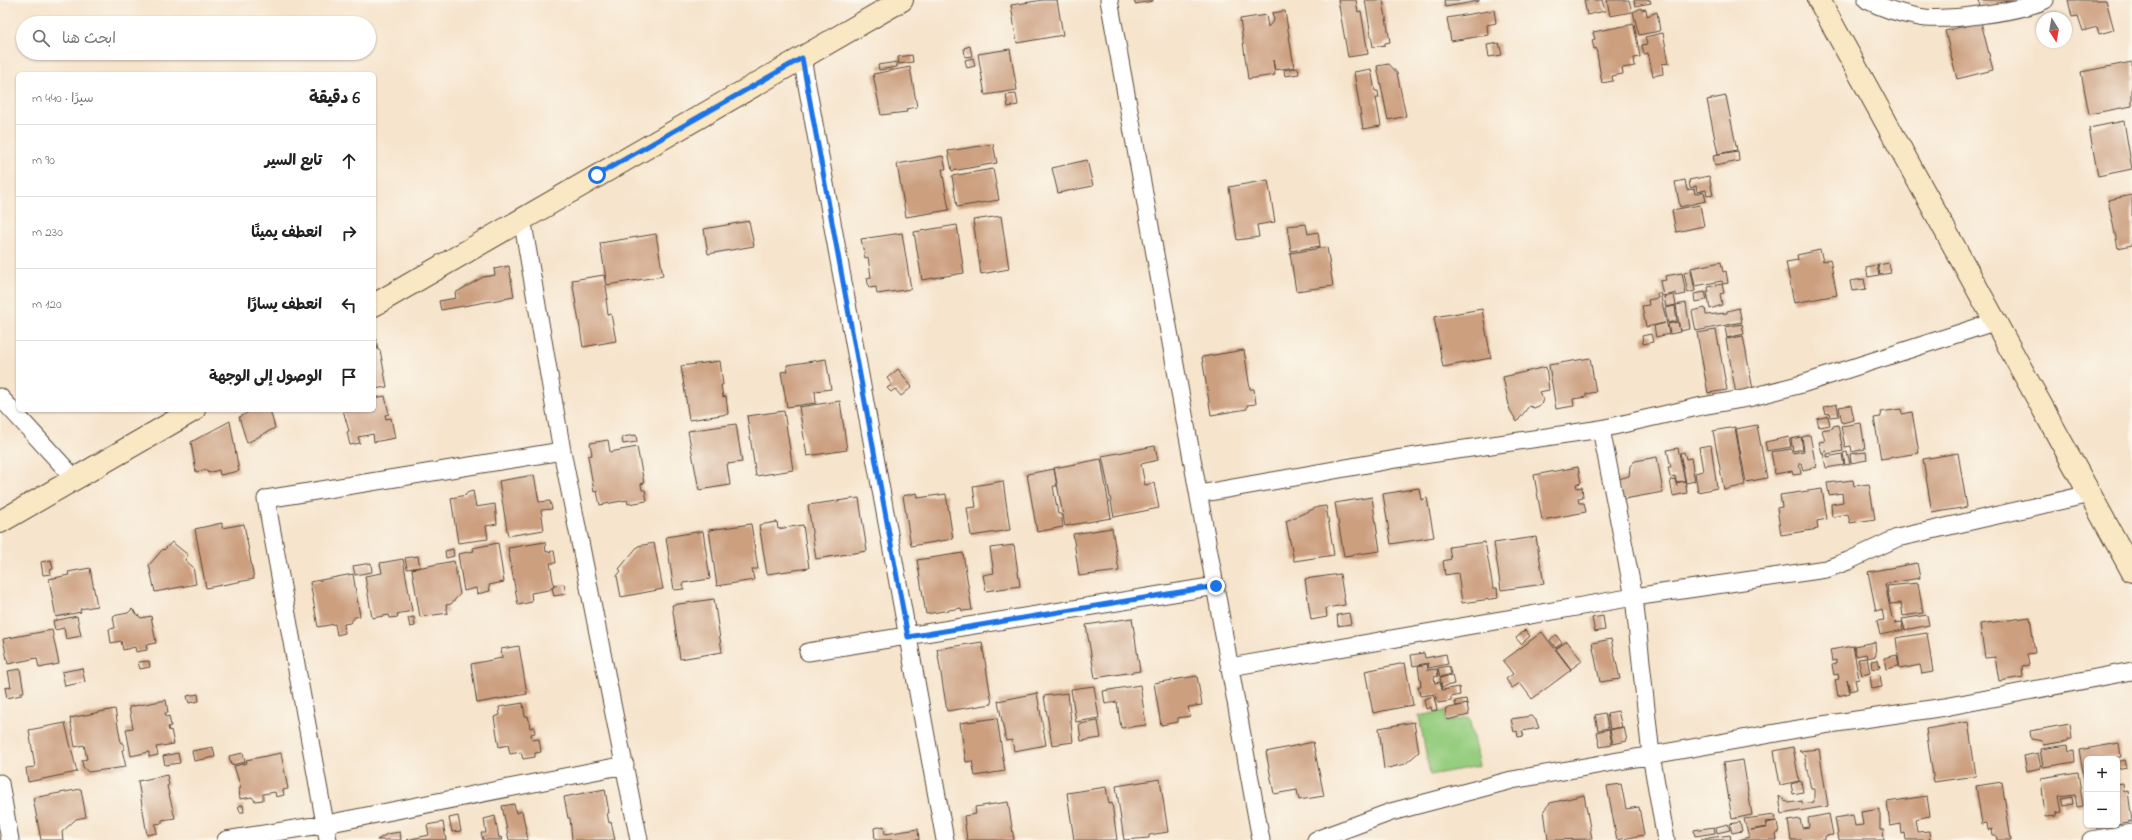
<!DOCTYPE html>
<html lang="ar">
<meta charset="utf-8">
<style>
body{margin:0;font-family:"Indie Flower","Playpen Sans Arabic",sans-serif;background:#f2f2f2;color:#222;direction:rtl}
.controls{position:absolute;right:12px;bottom:12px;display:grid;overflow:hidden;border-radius:6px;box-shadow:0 1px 3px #0004}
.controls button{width:36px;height:36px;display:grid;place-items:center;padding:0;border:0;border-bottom:1px solid #e0e0e0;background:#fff;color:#222;font:20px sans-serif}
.compass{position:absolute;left:2036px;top:12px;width:36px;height:36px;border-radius:50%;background:#fff;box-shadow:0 1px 3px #0004;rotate:169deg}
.stop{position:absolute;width:12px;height:12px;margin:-9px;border:3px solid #1a73e8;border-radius:50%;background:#fff}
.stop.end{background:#1a73e8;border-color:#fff;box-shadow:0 1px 4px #0008}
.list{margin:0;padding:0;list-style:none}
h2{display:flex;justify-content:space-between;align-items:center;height:52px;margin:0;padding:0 16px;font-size:17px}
h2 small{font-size:13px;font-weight:400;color:#767676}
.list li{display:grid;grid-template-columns:26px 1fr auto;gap:12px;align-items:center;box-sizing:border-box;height:72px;padding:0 16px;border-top:1px solid #e0e0e0}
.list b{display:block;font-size:15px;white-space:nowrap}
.list em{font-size:13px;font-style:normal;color:#767676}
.icon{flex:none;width:22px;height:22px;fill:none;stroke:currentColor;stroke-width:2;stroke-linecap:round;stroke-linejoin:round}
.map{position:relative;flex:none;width:2132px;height:840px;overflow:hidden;direction:ltr}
.search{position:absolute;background:#fff;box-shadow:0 1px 3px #0004;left:16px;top:16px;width:360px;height:44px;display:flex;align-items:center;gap:10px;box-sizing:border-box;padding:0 14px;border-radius:22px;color:#767676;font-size:15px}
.panel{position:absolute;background:#fff;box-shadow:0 1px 3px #0004;left:16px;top:72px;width:360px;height:340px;border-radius:6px;direction:rtl}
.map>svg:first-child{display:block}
</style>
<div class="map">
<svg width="2132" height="840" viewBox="0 0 2132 840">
<rect width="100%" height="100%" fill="#fbf7ec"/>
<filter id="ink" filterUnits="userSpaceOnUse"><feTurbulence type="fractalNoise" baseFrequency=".025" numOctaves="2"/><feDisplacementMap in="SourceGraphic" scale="8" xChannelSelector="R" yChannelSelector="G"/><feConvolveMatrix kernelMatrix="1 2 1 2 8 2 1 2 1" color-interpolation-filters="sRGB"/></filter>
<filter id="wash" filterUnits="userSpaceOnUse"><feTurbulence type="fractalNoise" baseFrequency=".012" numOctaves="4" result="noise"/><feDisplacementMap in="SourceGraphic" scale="16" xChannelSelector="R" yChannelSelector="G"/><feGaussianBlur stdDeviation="0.9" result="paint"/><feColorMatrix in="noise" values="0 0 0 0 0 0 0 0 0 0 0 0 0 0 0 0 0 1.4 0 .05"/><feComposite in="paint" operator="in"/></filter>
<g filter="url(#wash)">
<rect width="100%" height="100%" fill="#f6e4cc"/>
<path fill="#96cd7f" stroke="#687c4e" d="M1444 711 1446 722 1469 718 1479 766 1430 775 1419 716Z"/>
<g id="blocks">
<path fill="#cc9f7f" d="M1043 0H1057L1063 35 1017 43 1011 5Z
M1134 0H1153V1L1135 4Z
M1338 0H1356L1358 12 1361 11 1368 54 1348 57Z
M1365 0H1383L1390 42 1385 43V45L1373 47Z
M1444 0H1479V1L1445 7Z
M1584 0H1602L1605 11 1587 15Z
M1607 0H1629L1632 12 1610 16Z
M1634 0H1650L1651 3 1635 6Z
M1979 0H2015L2016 3 1981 11Z
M2068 0H2106L2114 30 2099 34 2097 27 2083 31 2078 16 2072 17Z
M1641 8V10L1646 9 1647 16 1657 12 1660 31 1639 35 1633 12Z
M1494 10 1496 23 1487 25 1488 35 1451 41 1447 18Z
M1285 11 1294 67 1275 70 1273 60 1275 75 1248 79 1240 19 1266 15 1268 27 1274 20 1272 13Z
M1981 22 1993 70 1957 79 1945 31Z
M1634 24 1640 57 1634 58 1635 66 1622 68 1623 74 1612 76 1613 81 1602 83 1596 48 1594 49 1592 40 1595 39 1593 32Z
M1663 33 1669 63 1662 64 1663 74 1653 76 1648 53 1644 54 1642 45 1647 44 1645 37Z
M1499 43 1502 55 1489 57 1487 45Z
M970 46 972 56 965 57 964 48Z
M1010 49 1017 90 985 95 978 54Z
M912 55 913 62 899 64 898 57Z
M973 58 975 66 967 68 965 60Z
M897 62V67L879 70 878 65Z
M2132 62V106L2089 114 2081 72Z
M1389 64 1397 73 1406 116 1388 120 1377 66Z
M910 67 917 107 906 109 907 112 881 115 873 74Z
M1298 68 1299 74 1285 76 1284 70Z
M1371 69 1375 91H1378L1379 98H1376L1381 126 1363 129 1354 72Z
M1016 94 1018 105 1008 107 1006 95Z
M1726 96 1737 150 1718 154 1707 100Z
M2124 121 2132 169 2098 176 2089 128Z
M993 144 997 163 952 171 948 151Z
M1738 151 1739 161 1715 166 1713 155Z
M943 156 946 169H942L949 210 906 217 897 164Z
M1087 160 1093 186 1058 193 1052 168Z
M993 169 999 200 957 207 952 176Z
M1709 176 1713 195 1707 196 1706 190 1697 192 1696 186 1690 188 1689 180Z
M1268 180 1275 222 1257 225 1259 237 1237 240 1229 187Z
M1685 180 1687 190 1694 189 1695 194 1704 192 1706 201 1680 207 1675 182Z
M2132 195V245L2118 248 2108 200Z
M1700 205 1704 226 1676 232 1672 210Z
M1001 216 1009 269 981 274 973 220Z
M749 221 754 246 708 254 704 229Z
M1306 224 1308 234 1318 232 1320 246 1291 251 1287 226Z
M957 225 964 273 922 280 914 232Z
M902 233 911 289 877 294 876 287 869 288 867 278 871 277 868 257 865 258 861 239Z
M656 234 663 276 607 285 600 243Z
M1327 247 1333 286 1296 291 1290 253Z
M1820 250 1823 261 1830 259 1837 295 1794 303 1786 262 1798 260 1797 255Z
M1721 262 1723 272 1726 271 1728 283 1723 284 1722 281 1695 286 1691 268Z
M1889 263 1891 273 1880 275 1878 265Z
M1877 265 1879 275 1868 277 1866 267Z
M509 266 514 297 441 310 439 301 456 298 455 293 483 277 495 275 494 269Z
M1691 271 1695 291 1688 293 1684 273Z
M1682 273 1686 294 1676 296V293L1663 296 1660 281 1666 280 1665 276Z
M604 275 608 299H606L608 315 611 314 616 341 583 347 572 280Z
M1864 279 1866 289 1852 291 1850 281Z
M1722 284 1724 293 1720 294 1722 305 1710 309 1707 292H1709L1708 287Z
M1705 292 1707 300 1695 302 1694 294Z
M1657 293H1660L1669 334 1656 337 1654 326 1665 323 1646 327 1642 306 1649 305 1648 300 1658 298Z
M1674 295 1676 305 1666 307 1664 297Z
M1686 303 1690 329 1680 331 1676 305Z
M1675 306 1677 321 1668 323 1665 308Z
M1705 308 1706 315 1727 313V311L1739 308 1742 322 1696 331 1692 311Z
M1482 309 1491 358 1443 367 1434 317Z
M1678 322 1680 332 1670 334 1668 324Z
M1742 324 1744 334 1727 338 1725 327Z
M1716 330 1727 390 1708 393 1697 333Z
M1651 334 1653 342 1643 344 1642 336Z
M1743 336 1753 390 1736 394 1726 339Z
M376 339 378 350H380L387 387 374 389V340Z
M1244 350 1250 389H1254L1256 404 1247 405V409L1211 415 1202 357Z
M1590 358 1596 392 1586 394V397L1573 399 1574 406 1556 409 1549 365Z
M826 359 831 389 815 391 816 403 787 407 781 372 788 371 787 365Z
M720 361 723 385H721L723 397 726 396 728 414 689 420 681 366Z
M1546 367 1549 390 1539 392 1543 399 1541 405 1534 408 1529 406 1517 422 1510 410 1503 377Z
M898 369 912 387 901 396 895 389 891 392 887 388 892 385 887 378Z
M385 396 389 414 385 415 386 419 391 418 395 438 374 442 373 434 358 437 360 443 350 445 347 432 349 431 343 410H374V398Z
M840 401 847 450 807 456 799 407Z
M1837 404 1839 416 1830 417 1829 413 1826 414 1824 407Z
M1851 405 1854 420 1842 423 1839 407Z
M1901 409 1902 414 1912 412 1919 453 1881 459 1874 418 1881 417 1880 412Z
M253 410H270L275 428 247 443 239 417Z
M784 411 793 470 756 476 747 416Z
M1828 416 1830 425 1819 427 1817 419Z
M230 421 239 471 220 475 219 470 208 473 207 470 196 472 191 442Z
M1861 423 1865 449 1852 452 1851 446 1845 447 1841 426Z
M736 424 742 462 727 464 730 485 699 490 688 431Z
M1757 425 1767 478 1746 482 1736 429Z
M1838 425 1843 451 1827 454V457L1842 454 1844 465 1826 468 1823 453 1827 451 1822 453 1819 442 1825 441 1822 430 1833 428V426Z
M1735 427 1745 485 1724 490 1713 431Z
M636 435 637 442 623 444 622 437Z
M1810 435 1816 467 1803 470 1801 463H1799L1801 474 1793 475 1792 471 1775 474 1771 452 1791 449 1792 453 1804 451 1802 437Z
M1789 437 1791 447 1767 451 1765 442Z
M1801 437 1803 449 1793 451 1791 439Z
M608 440 610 452 637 447 644 483 641 484 642 490H645L647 501 628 504 627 500 600 505 597 491 594 492 588 456 592 455 590 443Z
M1711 445 1717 488 1698 492 1695 473 1703 471 1699 447Z
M1155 446 1158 460 1141 464 1145 485 1154 483 1159 508 1114 517 1102 456Z
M1678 448 1685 481 1676 482 1675 476 1670 477 1668 467H1671L1667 450Z
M1684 452 1686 459 1691 458 1695 481 1686 483 1680 453Z
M1847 452 1850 464 1845 465 1843 453Z
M1866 452 1867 460 1851 463 1850 454Z
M1958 453 1967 507 1932 513 1923 459Z
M1657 457 1663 492 1619 500 1615 480 1629 476 1630 466 1635 461Z
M1101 459 1111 518 1065 526 1054 468Z
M1578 467 1581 483 1576 484 1577 488 1582 487 1583 497 1578 498 1579 503H1584L1586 512 1542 520 1534 475Z
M1054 469 1057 486H1053L1058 514H1061L1063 527 1037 532 1027 474Z
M534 475 539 502 550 501 552 509 541 510 544 530 508 536 499 481Z
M1675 479 1677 486 1676 483 1685 481 1687 493 1673 496 1670 480Z
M1853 480 1854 486 1869 484 1875 519 1850 523 1848 514 1832 517 1831 504 1843 502 1842 493 1829 495 1827 483Z
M1003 481 1010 530 971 536 967 508 976 507 973 486Z
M1419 488 1421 500 1427 498 1434 537 1391 544 1383 494Z
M1822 489 1827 519 1817 521 1818 529 1781 535 1777 508 1782 507 1780 495Z
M473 491 476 507 495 504 497 524 486 526 488 539 458 543 451 498 466 495V493Z
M917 493 918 498 946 494 953 539 911 546 903 496Z
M1372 497 1380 551 1344 556 1335 503Z
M859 498 867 551 816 559 808 505Z
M1326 506 1334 555 1294 561 1286 521 1318 507Z
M777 522 778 529 803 525 809 568 767 574 759 525Z
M222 523V528L244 524 254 579 206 588 195 529Z
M751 524 758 569H752L754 580 717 586 709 530Z
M1112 528 1119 571 1079 576 1073 534Z
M703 531 710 579 683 583 684 589 674 590 666 537Z
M1536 537 1544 584 1501 590 1494 543Z
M172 542 188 555 185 560 193 567 196 584 155 592 149 565 163 549 164 550Z
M545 542 546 552 554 551 556 563H550L554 586 549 590 531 593 532 602 518 605 508 548Z
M1485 542 1493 588H1497L1498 598 1462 603 1458 573 1445 575 1443 561 1451 559 1449 547Z
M498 543 504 582 489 585 490 591 477 594 476 588 464 591 458 554 474 551 473 548Z
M654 543 663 589 621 597 617 576 621 571 619 569 638 546Z
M1014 545 1020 586 986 591 983 575 994 573 990 548Z
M453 549 454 556 446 558 445 551Z
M963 553 972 610 962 611 961 608 926 614 917 560Z
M418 556 420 567 407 569 405 558Z
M403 559 412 611 397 614 398 617 390 618 389 615 372 618 365 576 382 573 380 563Z
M51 560 53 569 50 570 51 574 43 575 41 562Z
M454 561 460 594 451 604 446 605 448 613 420 617 412 569Z
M371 563 372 572 355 575 353 566Z
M1917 563 1920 578 1885 584 1892 618H1894L1895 623 1902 622 1903 630 1880 635 1877 621 1884 620 1882 609 1876 611 1868 572Z
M90 568 97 606 80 609 81 612 56 617 49 579 69 575 68 572Z
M353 574 360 616 355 617 350 623 344 624 345 633 337 635 335 624 318 627 310 582Z
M1340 574 1345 605 1326 608 1327 617 1311 620 1305 579Z
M1918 583 1923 613 1903 616 1901 603 1890 604 1887 586Z
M564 584 566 594 554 596 552 588 554 587V585Z
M714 599 722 652 680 659 672 605Z
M132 609 141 618 151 616 156 643 146 645 147 650 136 652 135 647 123 650 121 641 111 643 109 629 115 628 113 616 128 613Z
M1349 613 1351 624 1338 626 1337 615Z
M1927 615 1929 625 1905 630 1902 619Z
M77 616 81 636 66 639 64 628 55 630 53 621Z
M1603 616 1605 630 1595 632 1592 618Z
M414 617 415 626 410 627 408 618Z
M2030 617 2035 653 2027 654 2029 665 2022 666 2023 677 1999 681 1995 657 1985 658 1980 624Z
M1132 618 1140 671 1095 678 1086 625Z
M52 630 59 664 39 668 37 658 8 664 3 639Z
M1525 630 1530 636 1521 644 1516 638Z
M1542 632 1571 670 1532 699 1520 683 1512 688 1506 679 1513 674 1503 661Z
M1927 633 1933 672 1922 674 1920 665 1900 669 1896 638Z
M1556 635 1562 643 1556 648 1550 640Z
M1611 639 1620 679 1600 682 1592 643Z
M1567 641 1582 661 1571 669 1556 649Z
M982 642 992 704 947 711 937 649Z
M1875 642 1876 656 1867 658 1866 654 1856 656 1854 646Z
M519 646 527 694 477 703 471 664 502 658 501 649Z
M1853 646 1859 679 1855 680 1857 689 1850 691 1847 679 1850 693 1838 696 1835 680 1839 679 1838 674 1834 675 1832 665 1836 664V660L1832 661 1830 650Z
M1424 653 1425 658 1446 654 1448 664 1429 668 1428 663 1413 666 1411 655Z
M1897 655 1899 666 1886 669 1884 658Z
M1867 658 1870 673 1862 675 1858 659Z
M1878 660 1880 667 1872 669 1871 661Z
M149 661 150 667 140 669 138 662Z
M1405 663 1413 705 1373 713 1365 671Z
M1427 664 1428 670 1437 669 1438 676 1434 677 1435 683 1440 682 1442 690 1459 687 1460 695 1451 697V701L1438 703 1436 694 1420 696 1418 686H1421L1418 666Z
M1449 666 1451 674 1440 677 1438 668Z
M82 668 85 682 65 686 62 672Z
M20 669 24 692H21V695L7 698 5 688 11 687 8 671Z
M1452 675 1454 684 1442 687 1440 678Z
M1880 675 1882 687 1872 689 1870 676Z
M1197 676 1202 705 1188 707 1190 716 1178 718V722L1161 725 1154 683Z
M1140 685 1146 725 1121 728 1117 702 1105 704 1103 691Z
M1094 686 1099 718 1076 722 1071 689Z
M1037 693 1046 745 1014 751 1012 740 1006 741 998 701Z
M1068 693 1073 742 1052 745 1044 696Z
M198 694 199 701 189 703 187 696Z
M1434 696 1437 710 1432 711 1431 707 1426 709 1424 699Z
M1466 699 1467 704 1456 706 1455 701Z
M166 700 168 713H165L166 717 169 716 171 726 168 727 169 731 171 730 174 744 156 747 158 755 149 757V752L131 756 126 729 133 728 129 707Z
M523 703 525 717 528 716 530 728 534 727 535 733 531 734 532 740 539 739 541 752 535 753V757L523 759 521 752 510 754 508 745 499 747 494 717 500 715 499 707Z
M1467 704 1469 715 1447 720 1445 709Z
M115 709 121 743H123L125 749 122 750 126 767 88 772 83 767 82 760 87 759 84 745 75 747 70 718Z
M1618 711 1622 727 1610 729 1607 713Z
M1605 713 1608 728 1598 730 1595 715Z
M1531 716 1536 720 1539 728 1522 731 1524 736 1518 737 1517 731 1514 732 1511 719Z
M997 718 1005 771 975 776 972 761 966 762 960 723Z
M1098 721 1101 738 1081 741 1079 724Z
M1414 722 1419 752 1405 764 1384 769 1379 728Z
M1968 722 1976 776 1934 782 1926 729Z
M65 723 77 772 28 782 26 768 35 767 29 730Z
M2070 724 2072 739H2068V741L2043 745 2042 741 2031 739 2030 731Z
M1624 727 1627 741 1613 744 1610 730Z
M1609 729 1612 745 1600 747 1597 732Z
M1313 742 1324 796 1299 800 1297 790 1274 794 1266 752Z
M2119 743 2121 757 2087 759V781L2085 782 2079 750Z
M2068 745 2069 752 2074 751 2075 762 2043 767 2040 749Z
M213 747 215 757 194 761 192 751Z
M1793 747 1799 781 1780 785 1774 751Z
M1819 749 1828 806 1782 814 1779 796 1789 803 1802 801V804L1814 802V789H1811L1804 754 1799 751Z
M178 753 180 763 165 765 163 756Z
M243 753 245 762 231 765 229 756Z
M281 753 288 789 283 790 284 795 276 797 275 792 263 794V800L255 801 252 797 240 799 239 789 241 788 234 766 247 763 246 760Z
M2038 753 2041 768 2027 771 2024 756Z
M1743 760 1752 815 1732 819 1723 763Z
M2125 760 2127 767 2117 769V762Z
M2078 772 2083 806 2077 807 2075 794 2059 796 2062 812 2056 813V816L2045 817 2041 778Z
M167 775 169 785 167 786 175 818 162 820V823L155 824 157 833 147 835 138 781Z
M1160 779 1168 832 1149 835V838L1124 840 1116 786Z
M1801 781 1803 792 1793 794 1791 784Z
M2002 782 2011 840H1997L1996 835H1993L1992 829 1988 830 1987 823 1982 824 1976 786Z
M2123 783 2124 792 2128 791 2132 822 2117 825V784Z
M1621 784 1626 809 1639 807 1644 835 1617 840 1607 786Z
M1106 787 1109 804 1112 803 1117 840H1074L1067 793Z
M81 789 86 817 76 819 62 832 63 840H41L33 798Z
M605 789 609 813H607L609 823 611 822 615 840H572L570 818H568L564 797Z
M1584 795 1592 839 1548 840 1544 810 1550 803Z
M1927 796 1930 816 1915 819 1917 832 1929 831 1930 840H1906L1905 833 1902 834 1901 824 1890 826 1887 802Z
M2072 796 2073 804 2064 806 2062 798Z
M1008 802 1014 840H967L964 816 976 814 975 807Z
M514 804 516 813 522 811 528 840H509L502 806Z
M243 805 244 812H240L238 806Z
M1880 809V830H1883L1884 840H1839L1835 818 1853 815 1855 826 1863 825 1861 812Z
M1829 814 1833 835 1825 836V840H1791L1788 821 1800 819 1802 828 1809 827 1808 818Z
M1775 815 1776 821 1765 822 1766 827 1751 830 1767 828 1766 823 1777 821 1779 833H1776L1777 840H1738L1749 837 1744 819Z
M458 816 461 831 452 832 449 818Z
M495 816 499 838 501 837 502 840H483L481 833H486L484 819Z
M443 822 446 840H407L429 835 427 825Z
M1740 822 1742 831 1732 833 1730 824Z
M1728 824 1730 830 1717 833 1716 827Z
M2096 825H2110V826L2096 828Z
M884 826 885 834 918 829 919 840H875L874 828Z
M1714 827 1715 833 1695 836 1694 830Z
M400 832 401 840H377L387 834Z
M1730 835 1731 840H1701V839Z"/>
</g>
</g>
<g filter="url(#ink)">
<use href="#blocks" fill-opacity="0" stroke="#574638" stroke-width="1"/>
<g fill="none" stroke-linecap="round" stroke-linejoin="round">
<g stroke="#574638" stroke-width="19">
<path id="street" d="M1109 0 1261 840
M1867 0C1882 8 1902 14 1919 17 1943 22 2023 11 2045 0
M802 58 945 840
M522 218 562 451 639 840
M0 397 75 479
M1601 429 1634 597 1651 755 1666 840
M1199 494 1396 459 1601 429 1702 406 1748 398 1802 384 1994 322
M808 652 1216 586
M1230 667 1634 597 1826 569 1848 561 1897 538 2090 494
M0 783 10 840
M226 840 326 824 625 765
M328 840 266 499 562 451
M1316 840 1391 812 1512 780 1809 727 1945 707 2132 671
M2091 840 2132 833"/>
</g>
<g stroke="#574638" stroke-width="24">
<path id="secondary" d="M1819 0 2132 571
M374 305 902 0
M0 522 194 410"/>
</g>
<use href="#street" stroke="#fff" stroke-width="17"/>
<use href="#secondary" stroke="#fae7c3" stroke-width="22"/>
</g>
</g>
<g fill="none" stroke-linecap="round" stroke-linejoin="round" filter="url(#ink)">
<path stroke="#1a73e8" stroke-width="5" d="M597 175 802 58 908 637 1216 586"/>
</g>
</svg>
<div class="controls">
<button>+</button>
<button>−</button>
</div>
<svg class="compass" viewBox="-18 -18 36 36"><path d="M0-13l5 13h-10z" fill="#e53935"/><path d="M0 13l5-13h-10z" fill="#767676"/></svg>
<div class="stop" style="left:597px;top:175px"></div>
<div class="stop end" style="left:1216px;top:586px"></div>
<div class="search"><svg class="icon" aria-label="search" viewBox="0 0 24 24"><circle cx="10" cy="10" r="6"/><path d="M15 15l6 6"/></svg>ابحث هنا</div>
<section class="panel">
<h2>6 دقيقة<small>سيرًا · 440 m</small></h2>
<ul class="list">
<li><svg class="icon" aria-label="ahead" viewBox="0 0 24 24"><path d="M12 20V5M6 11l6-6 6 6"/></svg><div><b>تابع السير</b></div><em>90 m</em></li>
<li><svg class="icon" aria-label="right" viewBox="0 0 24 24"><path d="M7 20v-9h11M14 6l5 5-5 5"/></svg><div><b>انعطف يمينًا</b></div><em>230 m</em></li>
<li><svg class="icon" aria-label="left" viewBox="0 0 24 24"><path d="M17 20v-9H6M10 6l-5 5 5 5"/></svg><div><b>انعطف يسارًا</b></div><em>120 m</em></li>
<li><svg class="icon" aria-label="arrive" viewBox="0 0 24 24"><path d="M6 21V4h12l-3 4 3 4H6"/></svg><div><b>الوصول إلى الوجهة</b></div></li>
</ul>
</section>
</div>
